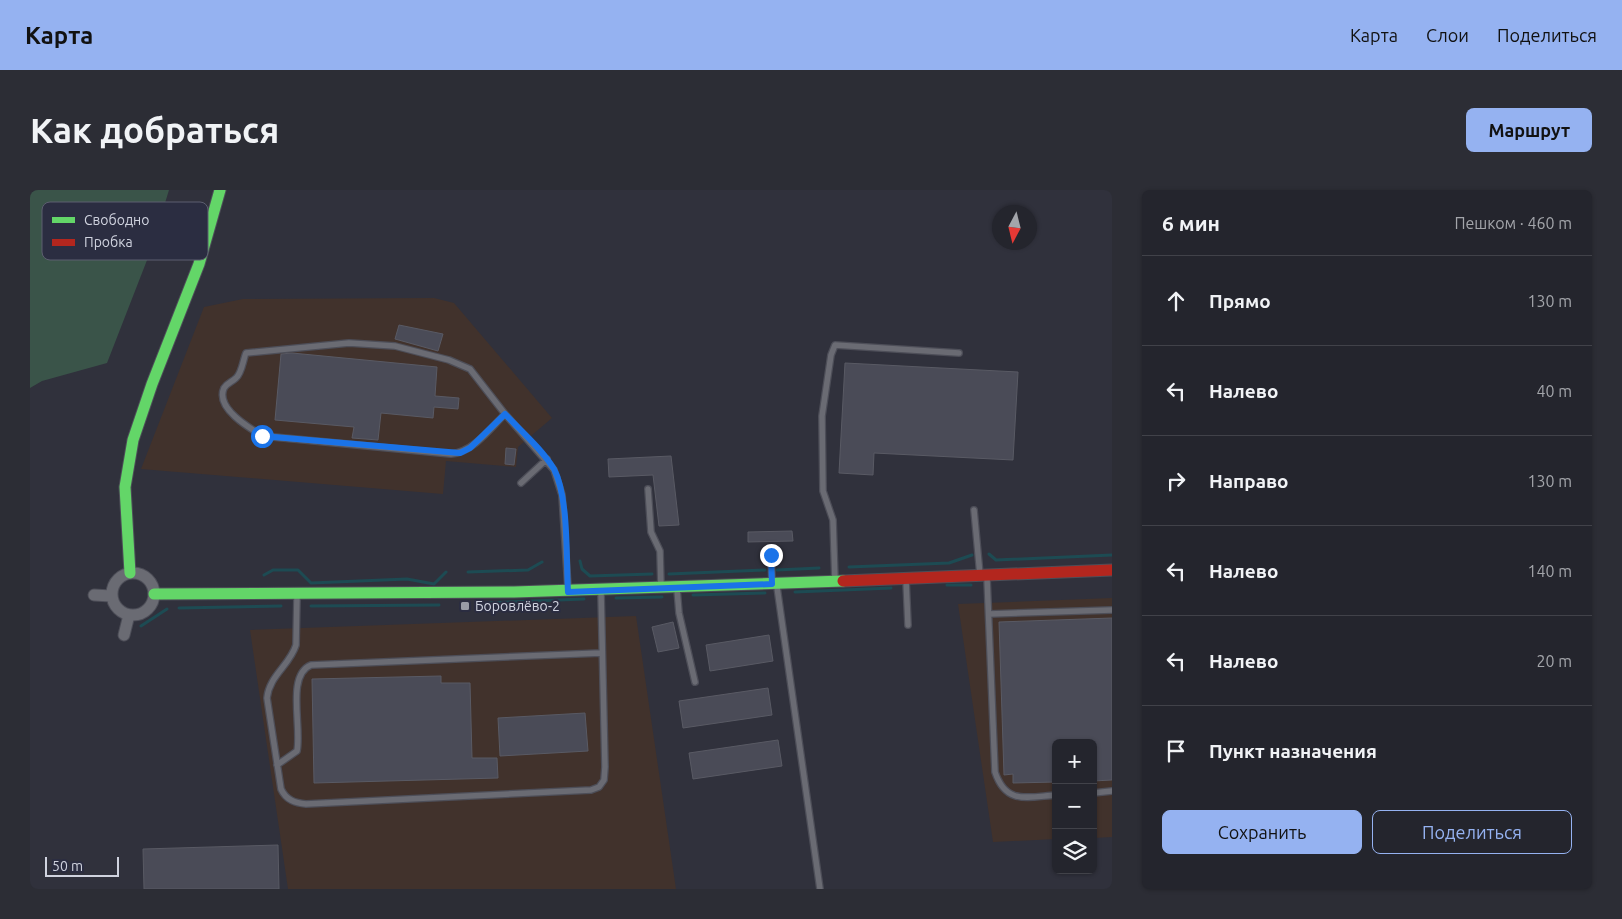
<!DOCTYPE html>
<html lang="ru">
<meta charset="utf-8">
<style>
body{margin:0;font-family:Ubuntu,sans-serif;background:#2c2d35;color:#f1f3f6}
.controls{position:absolute;right:15px;bottom:15px;display:grid;overflow:hidden;border-radius:8px;box-shadow:0 1px 4px #0004}
.controls button{width:45px;height:45px;display:grid;place-items:center;padding:0;border:0;border-bottom:1px solid #414249;background:#24252d;color:#f1f3f6;font:25px sans-serif}
.compass{position:absolute;left:962px;top:15px;width:45px;height:45px;border-radius:50%;background:#24252d;box-shadow:0 1px 4px #0004;rotate:187deg}
.scale{position:absolute;left:15px;bottom:12px;width:74px;box-sizing:border-box;padding-left:5px;border:2px solid #d0d3df;border-top:0;font-size:14px;line-height:18px;white-space:nowrap;color:#d0d3df;-webkit-text-stroke:4px #2b2d41;paint-order:stroke}
.stop{position:absolute;width:15px;height:15px;margin:-11px;border:4px solid #1a73e8;border-radius:50%;background:#fff}
.stop.end{background:#1a73e8;border-color:#fff;box-shadow:0 1px 5px #0008}
.list{margin:0;padding:0;list-style:none}
h2{display:flex;justify-content:space-between;align-items:center;height:65px;margin:0;padding:0 20px;font-size:21px}
h2 small{font-size:16px;font-weight:400;color:#a3a5aa}
.list li{display:grid;grid-template-columns:32px 1fr auto;gap:15px;align-items:center;box-sizing:border-box;height:90px;padding:0 20px;border-top:1px solid #414249}
.list b{display:block;font-size:19px;white-space:nowrap}
.list em{font-size:16px;font-style:normal;color:#a3a5aa}
.actions{display:flex;gap:10px;padding:15px 20px}
.actions a{flex:1;padding:11px 0;border:1px solid #95b2f1;border-radius:8px;text-align:center;font-size:18px;color:#95b2f1}
.actions .main{background:#95b2f1;color:#111}
.icon{flex:none;width:28px;height:28px;fill:none;stroke:currentColor;stroke-width:2;stroke-linecap:round;stroke-linejoin:round}
.map{position:relative;flex:none;width:1082px;height:699px;overflow:hidden;border-radius:8px}
header{display:flex;align-items:center;gap:30px;box-sizing:border-box;height:70px;padding:0 25px;background:#95b2f1;color:#111}
header strong{font-size:24px}
nav{display:flex;gap:28px;margin-inline-start:auto;font-size:18px}
.intro{display:flex;align-items:center;justify-content:space-between;box-sizing:border-box;height:120px;padding:0 30px}
h1{margin:0;font-size:35px}
.button{padding:12px 22px;border-radius:8px;background:#95b2f1;color:#111;font-size:18px;font-weight:700}
main{display:flex;gap:30px;padding:0 30px}
aside{flex:1;background:#24252d;border-radius:8px;box-shadow:0 1px 4px #0004}
.map>svg:first-child{display:block}
</style>
<header>
<strong>Карта</strong>
<nav><a>Карта</a><a>Слои</a><a>Поделиться</a></nav>
</header>
<div class="intro"><h1>Как добраться</h1><a class="button">Маршрут</a></div>
<main>
<div class="map">
<svg width="1082" height="699" viewBox="0 0 1082 699">
<rect width="100%" height="100%" fill="#30313c"/>
<path fill="#41322c" d="M404 108 424 113 522 228 488 257 486 277 416 271 413 304 111 279 174 117 213 109Z
M1082 408V647L1063 648V553H1026V649L963 652 928 414Z
M606 426 646 699H258L220 440Z"/>
<path fill="#3a5449" d="M0 0H139L119 65 77 173 12 191 0 198Z"/>
<g fill="none" stroke-linecap="round" stroke-linejoin="round">
<path stroke="#1d4b53" stroke-width="3" d="M959 364 966 370 1082 365
M550 371 552 379 560 386 622 384
M819 377 919 373 942 365
M747 380 789 378
M438 382 498 380 512 372
M639 384 735 380
M234 385 243 380H268L281 393 377 389 404 394 416 382
M917 395H941
M765 402 861 398
M663 405 735 403
M586 408 632 407
M456 413 554 409
M281 416 409 415
M149 418 251 416
M111 436 137 419"/>
</g>
<path fill="#4a4b57" stroke="#595a64" d="M369 135 413 144 408 161 365 149Z
M262 163 407 177 405 206 429 208 428 219 404 217 403 228 351 223 348 250 322 248 324 237 245 230 251 164Z
M815 173 988 182 983 270 844 263 843 285 809 283Z
M476 258 486 259 484 275 475 274Z
M641 266 649 335 629 336 623 285 579 287 578 269Z
M762 341 763 351 718 352V342Z
M1082 428V590L1063 591V553H1026V592L983 593V584L974 585 969 432Z
M643 432 649 458 628 462 622 437Z
M739 445 743 471 680 481 676 455Z
M411 486V493H440L442 568H467L468 588 284 593 282 489Z
M738 498 742 525 653 538 649 511Z
M555 523 558 561 470 566 468 528Z
M748 550 752 576 663 589 659 563Z
M248 655 249 699H114L113 659Z"/>
<g fill="none" stroke-linecap="round" stroke-linejoin="round">
<g stroke="#4d4e58" stroke-width="8">
<path id="lane" d="M475 224C460 239 443 262 421 264L233 246C219 238 185 218 194 198 197 193 202 192 206 188 212 183 213 170 216 163L319 153 365 156 419 170 440 179 475 224 524 280 532 305 538 398
M491 293 517 269
M618 299 621 342 630 361 631 397
M944 320 950 385
M741 365 742 392
M957 388 965 582C976 615 997 607 1026 605
M876 390 878 435
M805 391 803 330 793 301 792 226 801 165 805 155 929 163
M747 397 790 699
M647 399 649 423 665 492
M267 406 266 455C260 475 239 486 237 508L251 599C256 610 265 613 276 614L561 600 569 597 574 590 575 577 571 402
M959 424 1082 420
M247 575 267 561C272 537 256 485 281 475L571 463
M1063 603 1082 601"/>
</g>
<g stroke="#4d4e58" stroke-width="13">
<path id="street" d="M82 404a21 21 0 1 1 42 0a21 21 0 1 1-42 0Z
M64 405 81 406
M94 445 99 425"/>
</g>
<g stroke="#4d4e58" stroke-width="13">
<path id="fast" d="M100 383 95 297 103 250 122 194 169 74 190 0
M124 404 484 402 813 391"/>
</g>
<g stroke="#4d4e58" stroke-width="13">
<path id="jam" d="M813 391 1082 380"/>
</g>
<use href="#lane" stroke="#6a6b73" stroke-width="5.5"/>
<use href="#street" stroke="#6a6b73" stroke-width="11"/>
<use href="#fast" stroke="#63d668" stroke-width="11"/>
<use href="#jam" stroke="#b3261e" stroke-width="11"/>
</g>
<g fill="none" stroke-linecap="round" stroke-linejoin="round">
<path stroke="#1a73e8" stroke-width="6" d="M232 246 430 263 440 258 475 224C491 241 512 259 524 279 539 308 536 368 538 402L742 394 741 365"/>
</g>
<rect fill="#989aa6" stroke="#2b2d41" stroke-width="2" x="430" y="411" width="10" height="10" rx="2.5"/>
<g text-anchor="middle" dominant-baseline="central" stroke-width="4" stroke-linejoin="round" paint-order="stroke">
<g font-size="14" fill="#d0d3df" stroke="#2b2d41" text-anchor="start">
<text x="445" y="416">Боровлёво-2</text>
</g>
</g>
<rect x="12" y="12" width="166" height="58" rx="8" fill="#2b2d41" stroke="#5d5f70" stroke-width="1"/>
<rect x="22" y="27" width="23" height="6" fill="#63d668"/>
<rect x="22" y="49" width="23" height="7" fill="#b3261e"/>
<g font-size="14" fill="#d0d3df">
<text x="54" y="35">Свободно</text>
<text x="54" y="57">Пробка</text>
</g>
</svg>
<div class="controls">
<button>+</button>
<button>−</button>
<button><svg class="icon" aria-label="layers" viewBox="0 0 24 24"><path d="M12 4l9 5-9 5-9-5zM3 14l9 5 9-5"/></svg></button>
</div>
<svg class="compass" viewBox="-18 -18 36 36"><path d="M0-13l5 13h-10z" fill="#e53935"/><path d="M0 13l5-13h-10z" fill="#a3a5aa"/></svg>
<div class="scale">50 m</div>
<div class="stop" style="left:232px;top:246px"></div>
<div class="stop end" style="left:741px;top:365px"></div>
</div>
<aside>
<h2>6 мин<small>Пешком · 460 m</small></h2>
<ul class="list">
<li><svg class="icon" aria-label="ahead" viewBox="0 0 24 24"><path d="M12 20V5M6 11l6-6 6 6"/></svg><div><b>Прямо</b></div><em>130 m</em></li>
<li><svg class="icon" aria-label="left" viewBox="0 0 24 24"><path d="M17 20v-9H6M10 6l-5 5 5 5"/></svg><div><b>Налево</b></div><em>40 m</em></li>
<li><svg class="icon" aria-label="right" viewBox="0 0 24 24"><path d="M7 20v-9h11M14 6l5 5-5 5"/></svg><div><b>Направо</b></div><em>130 m</em></li>
<li><svg class="icon" aria-label="left" viewBox="0 0 24 24"><path d="M17 20v-9H6M10 6l-5 5 5 5"/></svg><div><b>Налево</b></div><em>140 m</em></li>
<li><svg class="icon" aria-label="left" viewBox="0 0 24 24"><path d="M17 20v-9H6M10 6l-5 5 5 5"/></svg><div><b>Налево</b></div><em>20 m</em></li>
<li><svg class="icon" aria-label="arrive" viewBox="0 0 24 24"><path d="M6 21V4h12l-3 4 3 4H6"/></svg><div><b>Пункт назначения</b></div></li>
</ul>
<div class="actions"><a class="main">Сохранить</a><a>Поделиться</a></div>
</aside>
</main>
